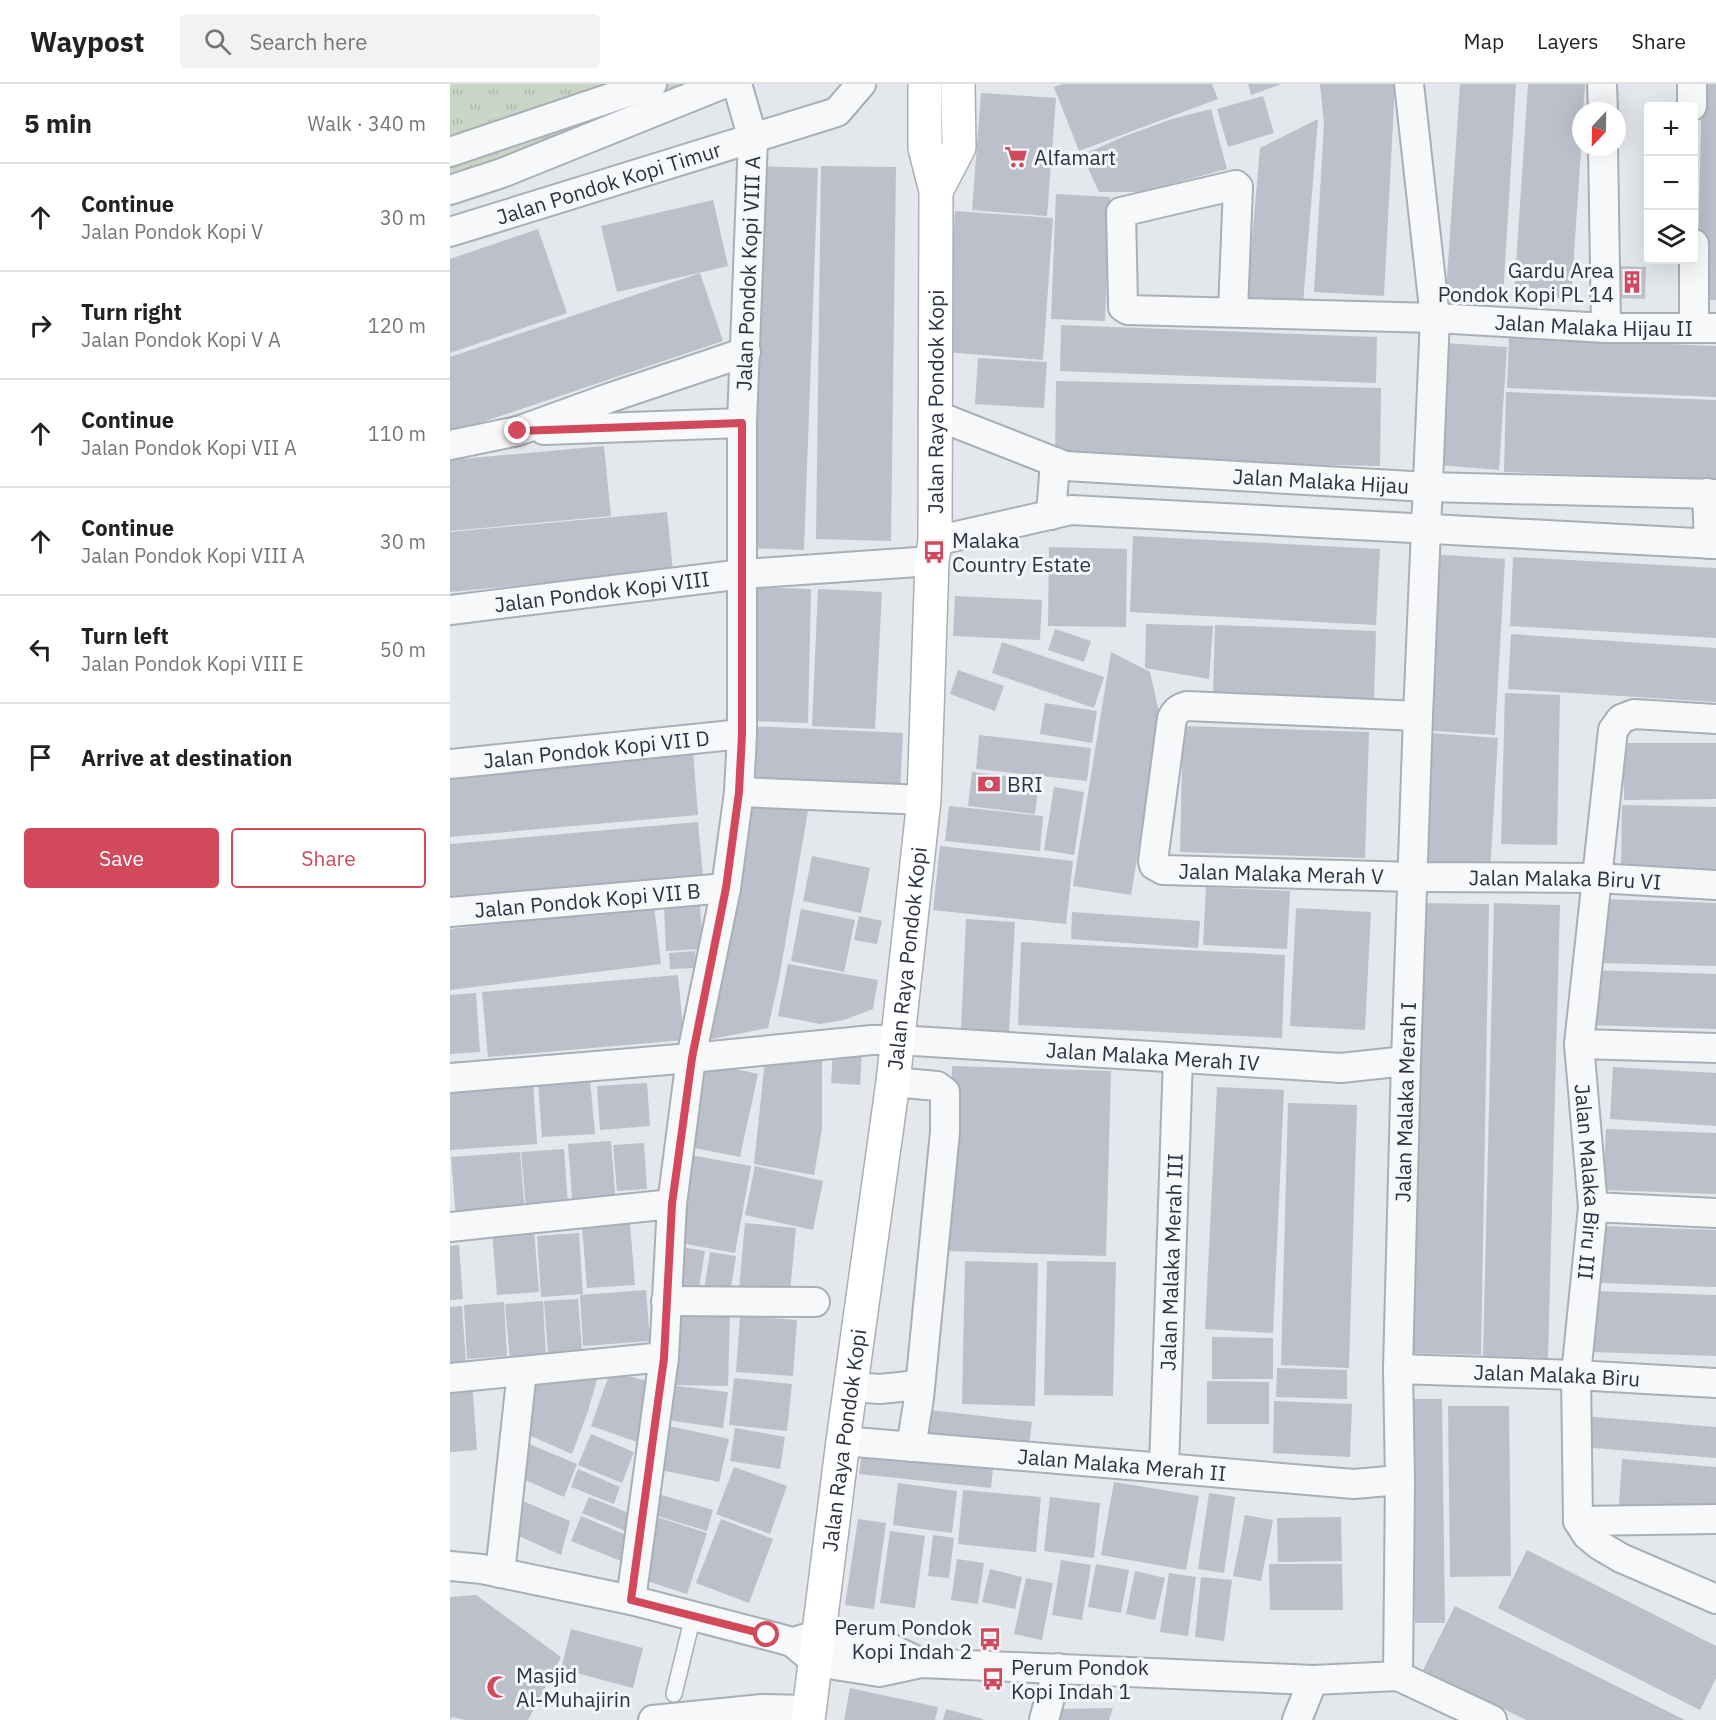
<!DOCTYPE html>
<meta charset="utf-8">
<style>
body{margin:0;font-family:"IBM Plex Sans",sans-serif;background:#f2f2f2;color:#222}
.controls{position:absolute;right:18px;top:18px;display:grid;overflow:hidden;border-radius:6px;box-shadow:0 6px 24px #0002}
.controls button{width:54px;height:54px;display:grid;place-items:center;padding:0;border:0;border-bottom:2px solid #e0e0e0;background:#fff;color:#222;font:30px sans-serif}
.compass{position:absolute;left:1122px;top:18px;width:54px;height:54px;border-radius:50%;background:#fff;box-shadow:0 6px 24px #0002;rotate:202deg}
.stop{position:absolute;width:18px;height:18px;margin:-14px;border:4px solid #d1495b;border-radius:50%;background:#fff}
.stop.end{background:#d1495b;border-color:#fff;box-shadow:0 2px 6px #0008}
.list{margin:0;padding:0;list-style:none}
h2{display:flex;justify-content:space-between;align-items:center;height:78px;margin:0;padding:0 24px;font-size:26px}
h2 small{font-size:20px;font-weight:400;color:#767676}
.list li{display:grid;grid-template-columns:39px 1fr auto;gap:18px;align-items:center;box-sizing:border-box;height:108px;padding:0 24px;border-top:2px solid #e0e0e0}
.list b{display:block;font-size:22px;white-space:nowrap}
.list p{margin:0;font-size:20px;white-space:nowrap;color:#767676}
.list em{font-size:20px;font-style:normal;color:#767676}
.actions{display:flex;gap:12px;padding:18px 24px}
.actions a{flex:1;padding:14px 0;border:2px solid #d1495b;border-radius:6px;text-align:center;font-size:21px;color:#d1495b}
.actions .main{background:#d1495b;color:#fff}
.icon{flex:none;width:33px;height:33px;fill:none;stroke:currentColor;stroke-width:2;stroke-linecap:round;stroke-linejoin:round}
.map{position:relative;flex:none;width:1266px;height:1636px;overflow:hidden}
header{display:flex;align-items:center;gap:36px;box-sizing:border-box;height:84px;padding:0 30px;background:#fff;border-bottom:2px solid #e0e0e0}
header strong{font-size:28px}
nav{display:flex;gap:33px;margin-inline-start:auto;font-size:21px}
.search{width:420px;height:54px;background:#f2f2f2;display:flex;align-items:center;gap:15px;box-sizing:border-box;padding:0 21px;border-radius:6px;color:#767676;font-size:22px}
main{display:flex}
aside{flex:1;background:#fff}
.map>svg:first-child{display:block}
</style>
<header>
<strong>Waypost</strong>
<div class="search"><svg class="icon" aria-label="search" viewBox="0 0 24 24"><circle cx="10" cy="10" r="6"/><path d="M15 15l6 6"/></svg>Search here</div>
<nav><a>Map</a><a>Layers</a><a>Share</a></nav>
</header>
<main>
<aside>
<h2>5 min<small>Walk · 340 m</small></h2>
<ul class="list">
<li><svg class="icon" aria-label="ahead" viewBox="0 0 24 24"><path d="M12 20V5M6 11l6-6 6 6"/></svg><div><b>Continue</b><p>Jalan Pondok Kopi V</p></div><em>30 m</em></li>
<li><svg class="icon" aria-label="right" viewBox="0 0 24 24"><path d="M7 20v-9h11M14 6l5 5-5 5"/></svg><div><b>Turn right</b><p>Jalan Pondok Kopi V A</p></div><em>120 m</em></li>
<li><svg class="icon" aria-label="ahead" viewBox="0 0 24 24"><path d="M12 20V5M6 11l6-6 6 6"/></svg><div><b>Continue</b><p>Jalan Pondok Kopi VII A</p></div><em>110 m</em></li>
<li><svg class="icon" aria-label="ahead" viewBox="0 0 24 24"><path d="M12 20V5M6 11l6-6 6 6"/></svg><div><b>Continue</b><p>Jalan Pondok Kopi VIII A</p></div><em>30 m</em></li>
<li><svg class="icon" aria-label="left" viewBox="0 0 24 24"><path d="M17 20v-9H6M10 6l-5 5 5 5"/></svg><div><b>Turn left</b><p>Jalan Pondok Kopi VIII E</p></div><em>50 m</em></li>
<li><svg class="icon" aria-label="arrive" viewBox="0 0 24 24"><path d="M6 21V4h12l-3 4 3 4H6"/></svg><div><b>Arrive at destination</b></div></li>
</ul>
<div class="actions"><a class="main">Save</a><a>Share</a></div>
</aside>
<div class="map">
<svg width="1266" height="1636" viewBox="0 0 1266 1636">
<defs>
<pattern id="grass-tufts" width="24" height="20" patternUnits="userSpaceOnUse" patternTransform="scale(1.5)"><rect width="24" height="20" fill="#c9d6c5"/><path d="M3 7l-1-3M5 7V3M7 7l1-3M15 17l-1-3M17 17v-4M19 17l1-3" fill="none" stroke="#adb8ab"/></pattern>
</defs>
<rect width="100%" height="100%" fill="#e4e7ec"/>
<path fill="url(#grass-tufts)" d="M0 0H273L0 106Z"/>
<path fill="#bbc0ca" d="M612 0H762L768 15 629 67 604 3Z
M798 0H832L801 11Z
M870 0H945L934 212 864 208 874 40Z
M1010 0H1066L1053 213 996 209Z
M1078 0H1135L1133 27H1131V67L1121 215 1064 211Z
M1252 0H1266V216H1247Z
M531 9 606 14 597 132 522 126Z
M813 12 824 49 778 63 767 25Z
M761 25 777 85 691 108H649L632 71 675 52 722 35Z
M868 35 853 220 797 215 810 64Z
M308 82 368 84 354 466 295 464Z
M371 82 446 83 441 457 366 455Z
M606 110 660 113 655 237 601 235Z
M263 116 278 182 167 208 151 142Z
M505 127 603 134 593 276 495 268Z
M88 145 117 229 0 269V175Z
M1168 182 1196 183 1195 215 1167 214Z
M250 189 273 257 0 349V273Z
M611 241 927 253 926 299 610 287Z
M1059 253 1266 262V313L1057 304Z
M995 259 1057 263 1049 386 987 381Z
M528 274 597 278 594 324 525 320Z
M606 297 931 304 930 382 605 375Z
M1056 308 1266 316V395L1054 388Z
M154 362 161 432 0 447V376Z
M217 428 223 487 0 508V448Z
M683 452 930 465 926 541 680 528Z
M599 463 677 465 676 543 598 542Z
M980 470 1055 475 1045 651 969 646Z
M1063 473 1266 484V554L1060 542Z
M302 503 361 505 358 639 298 637Z
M368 505 432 508 425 645 362 642Z
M505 512 592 516 590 556 503 552Z
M696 540 763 542 759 595 695 584Z
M765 541 926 547 924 616 763 609Z
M605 545 641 557 634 578 598 566Z
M1061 550 1266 564V618L1058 605Z
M552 558 654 593 644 624 542 589Z
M661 568 700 588 710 633 681 811 623 802Z
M508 586 554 602 545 627 500 610Z
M1055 609 1110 611 1107 761 1051 760Z
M595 619 647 627 642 659 590 650Z
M299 642 453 649 450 708 296 701Z
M733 642 919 648 915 774 730 768Z
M980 649 1048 654 1040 789 971 784Z
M529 651 641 664 637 697 526 685Z
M1173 659H1266V715L1174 716Z
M243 668 248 731 0 753V690Z
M522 688 589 696 585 730 518 722Z
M604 703 634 708 624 771 594 766Z
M298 710 359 721 329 895 318 944 252 957Z
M1172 721 1266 723V788L1171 786Z
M499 722 593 732 590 767 495 757Z
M248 738 253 792 0 814V760Z
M490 762 623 777 616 840 483 826Z
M362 772 420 784 411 829 353 817Z
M756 803 840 807 837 865 753 861Z
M1150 815 1266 819V882L1149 879Z
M963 819 1039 820 1031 1271 955 1269Z
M1044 819 1110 821 1098 1274 1033 1272Z
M204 821 211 880 0 906V845Z
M250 822 253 865 216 867 214 823Z
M846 824 921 828 915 946 840 942Z
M351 825 405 836 394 888 341 877Z
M622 828 750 837 748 864 621 855Z
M409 832 432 837 427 860 404 856Z
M516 835 565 838 559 948 511 946Z
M571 858 835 871 832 954 568 941Z
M245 867 247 884 220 885 219 869Z
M338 880 428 896 423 925 394 936 370 940 328 932Z
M1139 886 1266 890V945L1138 941Z
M228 891 234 956 38 973 32 908Z
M26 909 30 968 0 970V911Z
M383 966 412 968 410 1001 381 999Z
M372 975V1045L364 1091 304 1080 315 976Z
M253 978 308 990 290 1073 235 1062Z
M502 982 661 987 656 1172 497 1167Z
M1163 983 1266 989V1042L1160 1035Z
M140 995 145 1050 92 1053 88 999Z
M83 998 87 1060 0 1066V1003Z
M197 999 200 1042 150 1046 147 1002Z
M767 1003 834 1006 823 1249 755 1245Z
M838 1019 907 1021 899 1284 831 1281Z
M1156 1045 1266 1049V1110L1153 1106Z
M161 1057 166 1122 123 1126 118 1060Z
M194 1059 197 1105 167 1107 163 1061Z
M114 1065 118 1122 76 1124 71 1068Z
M70 1068 75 1129 6 1134 1 1073Z
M241 1071 301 1082 285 1169 225 1158Z
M305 1082 373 1097 363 1146 295 1131Z
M295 1139 346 1144 340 1209 289 1205Z
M180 1140 185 1201 137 1204 132 1143Z
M1152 1142 1266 1146V1203L1151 1199Z
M84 1145 89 1208 47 1211 42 1148Z
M129 1149 133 1210 91 1213 87 1152Z
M9 1161 13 1215 0 1216V1162Z
M226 1162 255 1167 247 1216 217 1210Z
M260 1168 286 1172 279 1216 253 1212Z
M515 1177 588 1179 585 1322 512 1320Z
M597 1177 666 1178 663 1312 594 1311Z
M196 1206 200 1257 133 1262 130 1211Z
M1143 1207 1266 1211V1272L1141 1268Z
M128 1215 132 1267 98 1270 94 1217Z
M93 1217 96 1275 60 1277 55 1220Z
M54 1218 57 1272 17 1275 14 1221Z
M12 1222 16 1279 0 1281V1223Z
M218 1226 280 1228 278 1302 219 1301 278 1308 273 1344 210 1335Z
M290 1232 347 1236 343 1292 286 1288Z
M762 1253 823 1254V1295H762Z
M827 1284 897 1286V1315L826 1313Z
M149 1288 138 1327 122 1370 72 1348 77 1301Z
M160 1288 198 1297 190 1359 141 1342Z
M284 1294 342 1300 337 1347 279 1341Z
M757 1297 819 1298V1340H757Z
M22 1298 27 1366 0 1368V1299Z
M962 1315H992L995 1539H965Z
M824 1317 902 1320 900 1373 823 1369Z
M998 1322H1059L1061 1492 1000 1493Z
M480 1326 582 1338 579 1361 477 1349Z
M1133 1332 1266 1343V1374L1131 1363Z
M210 1340 279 1355 269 1398 201 1384Z
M285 1344 335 1353 330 1385 280 1377Z
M141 1350 184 1368 172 1399 128 1381Z
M72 1357 127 1380 114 1413 66 1392Z
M412 1369 543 1384 541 1404 409 1390Z
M1172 1375 1266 1383V1429L1169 1421Z
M284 1383 337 1402 320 1450 266 1430Z
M128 1385 170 1403 164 1420 121 1403Z
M664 1398 749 1412 736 1486 651 1471Z
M448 1399 507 1407 502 1449 443 1441Z
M513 1406 591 1413 586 1468 508 1460Z
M759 1409 785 1413 774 1489 748 1485Z
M208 1410 263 1426 257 1447 201 1430Z
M139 1413 184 1431 178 1448 132 1429Z
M600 1413 650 1419 644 1474 594 1467Z
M68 1415 120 1437 111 1471 60 1448Z
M795 1431 823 1436 811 1497 783 1492Z
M131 1432 181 1453 171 1477 121 1457Z
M204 1432 257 1449 237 1510 185 1493Z
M891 1433 892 1477 828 1478 827 1434Z
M271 1435 323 1455 299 1519 246 1499Z
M408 1435 436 1439 424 1525 395 1521Z
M440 1447 475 1452 465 1524 430 1519Z
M483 1451 504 1454 499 1494 478 1492Z
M1077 1466 1266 1562V1594L1250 1626 1048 1524Z
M507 1475 534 1479 528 1520 501 1516Z
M611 1476 641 1481 632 1536 602 1531Z
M646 1480 679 1486 671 1529 638 1523Z
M819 1480H892L893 1526H820Z
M540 1485 572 1493 565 1525 532 1518Z
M685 1487 715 1494 705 1536 676 1530Z
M719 1489 746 1493 738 1552 710 1548Z
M751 1493 782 1496 774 1557 745 1553Z
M576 1494 603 1499 592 1556 564 1550Z
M26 1511 111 1573 78 1636H15L2 1633 0 1636V1513Z
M1005 1522 1102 1570 1235 1636H1076L1008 1603 973 1586Z
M121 1545 193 1564 183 1604 111 1585Z
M400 1604 488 1623 485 1636H394Z
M663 1624 659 1636H606L610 1625Z
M496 1625 533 1635V1636H493Z"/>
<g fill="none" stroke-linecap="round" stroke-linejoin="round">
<g stroke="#a9aeb7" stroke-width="18">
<path id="service" d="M224 1610 243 1532"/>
</g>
<g stroke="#a9aeb7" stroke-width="32">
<g id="minor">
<path d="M1152 0 1153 27"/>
<path d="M1242 0V22"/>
<path d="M1153 63 1156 244"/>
<path d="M0 68 202 0"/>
<path d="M0 106 52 89 273 0"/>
<path id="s1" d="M0 148 387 28 411 0"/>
<path d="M1244 160V243"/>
<path id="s2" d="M783 227 788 103 786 101 671 128 673 220V223L678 226 985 234 1156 244H1266"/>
<path id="s3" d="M485 331 615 382 978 403 1266 410"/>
<path d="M94 346 292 339"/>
<path d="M0 361 68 347 159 314 296 268"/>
<path d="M1257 409 1259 460"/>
<path d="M601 431 605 378"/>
<path d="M485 457 621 426 1266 460"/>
<path id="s4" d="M0 526 293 490 482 477"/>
<path id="s5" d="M968 632 737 622C729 624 726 627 722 634L703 777 704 781 713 786 964 793 1147 794 1266 801"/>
<path id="s6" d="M1266 635 1184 630 1171 635 1163 646 1129 960 1143 1123 1126 1291 1128 1437 1137 1451 1149 1461 1171 1474 1266 1515"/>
<path id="s7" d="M0 680 292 650"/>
<path d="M289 708 474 716"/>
<path id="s8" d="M0 828 276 804"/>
<path d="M1129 960 1266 964"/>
<path id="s9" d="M0 994 241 974 422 956H448L891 984 956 977"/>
<path d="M443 998 487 1002 495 1008V1048L469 1314 461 1363"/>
<path d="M1143 1123 1266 1129"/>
<path d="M0 1143 222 1120"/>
<path d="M216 1217 365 1218"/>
<path id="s10" d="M948 1285 1126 1291 1266 1299"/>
<path d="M0 1294 214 1273"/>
<path d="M401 1303 430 1305 469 1301"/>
<path id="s11" d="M393 1357 904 1400 950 1396"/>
<path id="s12" d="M714 1384 728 974"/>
<path d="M1128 1437 1266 1435"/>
<path d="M0 1482 32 1485 181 1516 324 1553 342 1558 366 1578 429 1588 471 1579 863 1596 948 1592 1042 1636"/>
<path d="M50 1489 72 1287"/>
<path id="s13" d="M181 1516 214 1273 222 1120 241 974 276 804 289 708 292 650V339L303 55 287 0"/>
<path d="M347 1557 369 1550 436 1562 471 1579"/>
<path id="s14" d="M948 1592 950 1396 948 1285 956 977 968 632 985 234 959 0"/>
<path d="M203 1636 312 1625 359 1626"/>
<path d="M594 1636 608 1584"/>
<path d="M847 1636 863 1596"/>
</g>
</g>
<g stroke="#a9aeb7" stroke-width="36">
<g id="secondary">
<path d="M486 107 509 63 508 0"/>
<path id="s15" d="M358 1636 393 1357 443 998 474 716 482 477 485 457 486 107 475 64V0"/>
</g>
</g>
<use href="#service" stroke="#f7f8fa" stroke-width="15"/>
<use href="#minor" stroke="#f7f8fa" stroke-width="28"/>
<use href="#secondary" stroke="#fff" stroke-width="33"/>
</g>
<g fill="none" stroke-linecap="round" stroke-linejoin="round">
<path stroke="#d1495b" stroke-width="8" d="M68 347 292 339V650L289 708 276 804 242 974 222 1120 214 1274 181 1516 317 1551"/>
</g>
<defs>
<g id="supermarket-bare" transform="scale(1.8)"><path d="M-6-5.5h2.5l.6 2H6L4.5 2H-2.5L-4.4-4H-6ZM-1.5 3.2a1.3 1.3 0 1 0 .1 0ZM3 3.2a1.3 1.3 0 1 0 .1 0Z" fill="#d1495b" stroke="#f4f6f9" stroke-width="2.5" paint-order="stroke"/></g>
<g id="building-bare" transform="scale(1.8)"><path d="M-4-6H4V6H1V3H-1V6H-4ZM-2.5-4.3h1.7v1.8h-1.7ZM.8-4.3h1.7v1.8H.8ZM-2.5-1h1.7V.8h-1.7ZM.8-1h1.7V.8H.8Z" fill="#d1495b" stroke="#f4f6f9" stroke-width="2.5" paint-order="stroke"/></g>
<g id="bus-bare" transform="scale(1.8)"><path d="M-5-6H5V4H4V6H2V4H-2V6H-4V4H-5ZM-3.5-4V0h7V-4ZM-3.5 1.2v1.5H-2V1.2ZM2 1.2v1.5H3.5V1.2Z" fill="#d1495b" stroke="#f4f6f9" stroke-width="2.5" paint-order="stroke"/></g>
<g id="bank-bare" transform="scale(1.8)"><path d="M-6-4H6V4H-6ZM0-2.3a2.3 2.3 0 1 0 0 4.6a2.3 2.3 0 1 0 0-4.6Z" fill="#d1495b" stroke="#f4f6f9" stroke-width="2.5" paint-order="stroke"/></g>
<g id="mosque-bare" transform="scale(1.8)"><path d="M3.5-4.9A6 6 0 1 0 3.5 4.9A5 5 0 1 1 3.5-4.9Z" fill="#d1495b" stroke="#f4f6f9" stroke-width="2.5" paint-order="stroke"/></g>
</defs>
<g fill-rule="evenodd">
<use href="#supermarket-bare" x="566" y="73"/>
<use href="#building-bare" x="1182" y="198"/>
<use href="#bus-bare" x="484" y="468"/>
<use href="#bank-bare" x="539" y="700"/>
<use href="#bus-bare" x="540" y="1555"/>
<use href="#bus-bare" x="543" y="1595"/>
<use href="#mosque-bare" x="48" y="1603"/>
</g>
<g text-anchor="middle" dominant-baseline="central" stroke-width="6" stroke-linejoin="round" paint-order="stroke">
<g font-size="21" fill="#2b3445" stroke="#f4f6f9" text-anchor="start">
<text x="584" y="73">Alfamart</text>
<text x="1164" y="186" text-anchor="end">Gardu Area<tspan x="1164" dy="24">Pondok Kopi PL 14</tspan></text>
<text x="502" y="456">Malaka<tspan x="502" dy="24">Country Estate</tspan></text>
<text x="557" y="700">BRI</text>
<text x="522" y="1543" text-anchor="end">Perum Pondok<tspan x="522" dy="24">Kopi Indah 2</tspan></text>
<text x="561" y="1583">Perum Pondok<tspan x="561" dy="24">Kopi Indah 1</tspan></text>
<text x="66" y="1591">Masjid<tspan x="66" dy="24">Al-Muhajirin</tspan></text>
</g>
<g font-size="21" fill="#2b3445" stroke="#f4f6f9">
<text stroke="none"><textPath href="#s1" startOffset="166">Jalan Pondok Kopi Timur</textPath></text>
<text stroke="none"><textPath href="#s13" startOffset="1335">Jalan Pondok Kopi VIII A</textPath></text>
<text stroke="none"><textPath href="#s2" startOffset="812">Jalan Malaka Hijau II</textPath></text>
<text stroke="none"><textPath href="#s15" startOffset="1326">Jalan Raya Pondok Kopi</textPath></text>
<text stroke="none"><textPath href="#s3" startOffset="396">Jalan Malaka Hijau</textPath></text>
<text stroke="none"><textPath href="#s4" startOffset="153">Jalan Pondok Kopi VIII</textPath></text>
<text stroke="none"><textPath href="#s7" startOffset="147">Jalan Pondok Kopi VII D</textPath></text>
<text stroke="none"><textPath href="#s5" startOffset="528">Jalan Malaka Merah V</textPath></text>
<text stroke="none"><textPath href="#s5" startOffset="812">Jalan Malaka Biru VI</textPath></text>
<text stroke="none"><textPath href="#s8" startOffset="138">Jalan Pondok Kopi VII B</textPath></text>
<text stroke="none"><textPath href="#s15" startOffset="768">Jalan Raya Pondok Kopi</textPath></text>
<text stroke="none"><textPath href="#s9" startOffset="705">Jalan Malaka Merah IV</textPath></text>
<text stroke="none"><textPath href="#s14" startOffset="574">Jalan Malaka Merah I</textPath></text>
<text stroke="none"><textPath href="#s6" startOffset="564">Jalan Malaka Biru III</textPath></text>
<text stroke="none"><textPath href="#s12" startOffset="206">Jalan Malaka Merah III</textPath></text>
<text stroke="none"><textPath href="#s10" startOffset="159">Jalan Malaka Biru</textPath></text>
<text stroke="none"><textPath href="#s15" startOffset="282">Jalan Raya Pondok Kopi</textPath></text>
<text stroke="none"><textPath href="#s11" startOffset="280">Jalan Malaka Merah II</textPath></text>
</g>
</g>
</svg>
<div class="controls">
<button>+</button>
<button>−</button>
<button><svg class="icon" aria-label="layers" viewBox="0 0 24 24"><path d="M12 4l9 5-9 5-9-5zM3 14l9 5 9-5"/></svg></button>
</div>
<svg class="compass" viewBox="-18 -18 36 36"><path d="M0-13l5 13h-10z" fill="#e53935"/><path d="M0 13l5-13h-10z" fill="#767676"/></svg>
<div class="stop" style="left:317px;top:1551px"></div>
<div class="stop end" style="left:68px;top:347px"></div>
</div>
</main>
